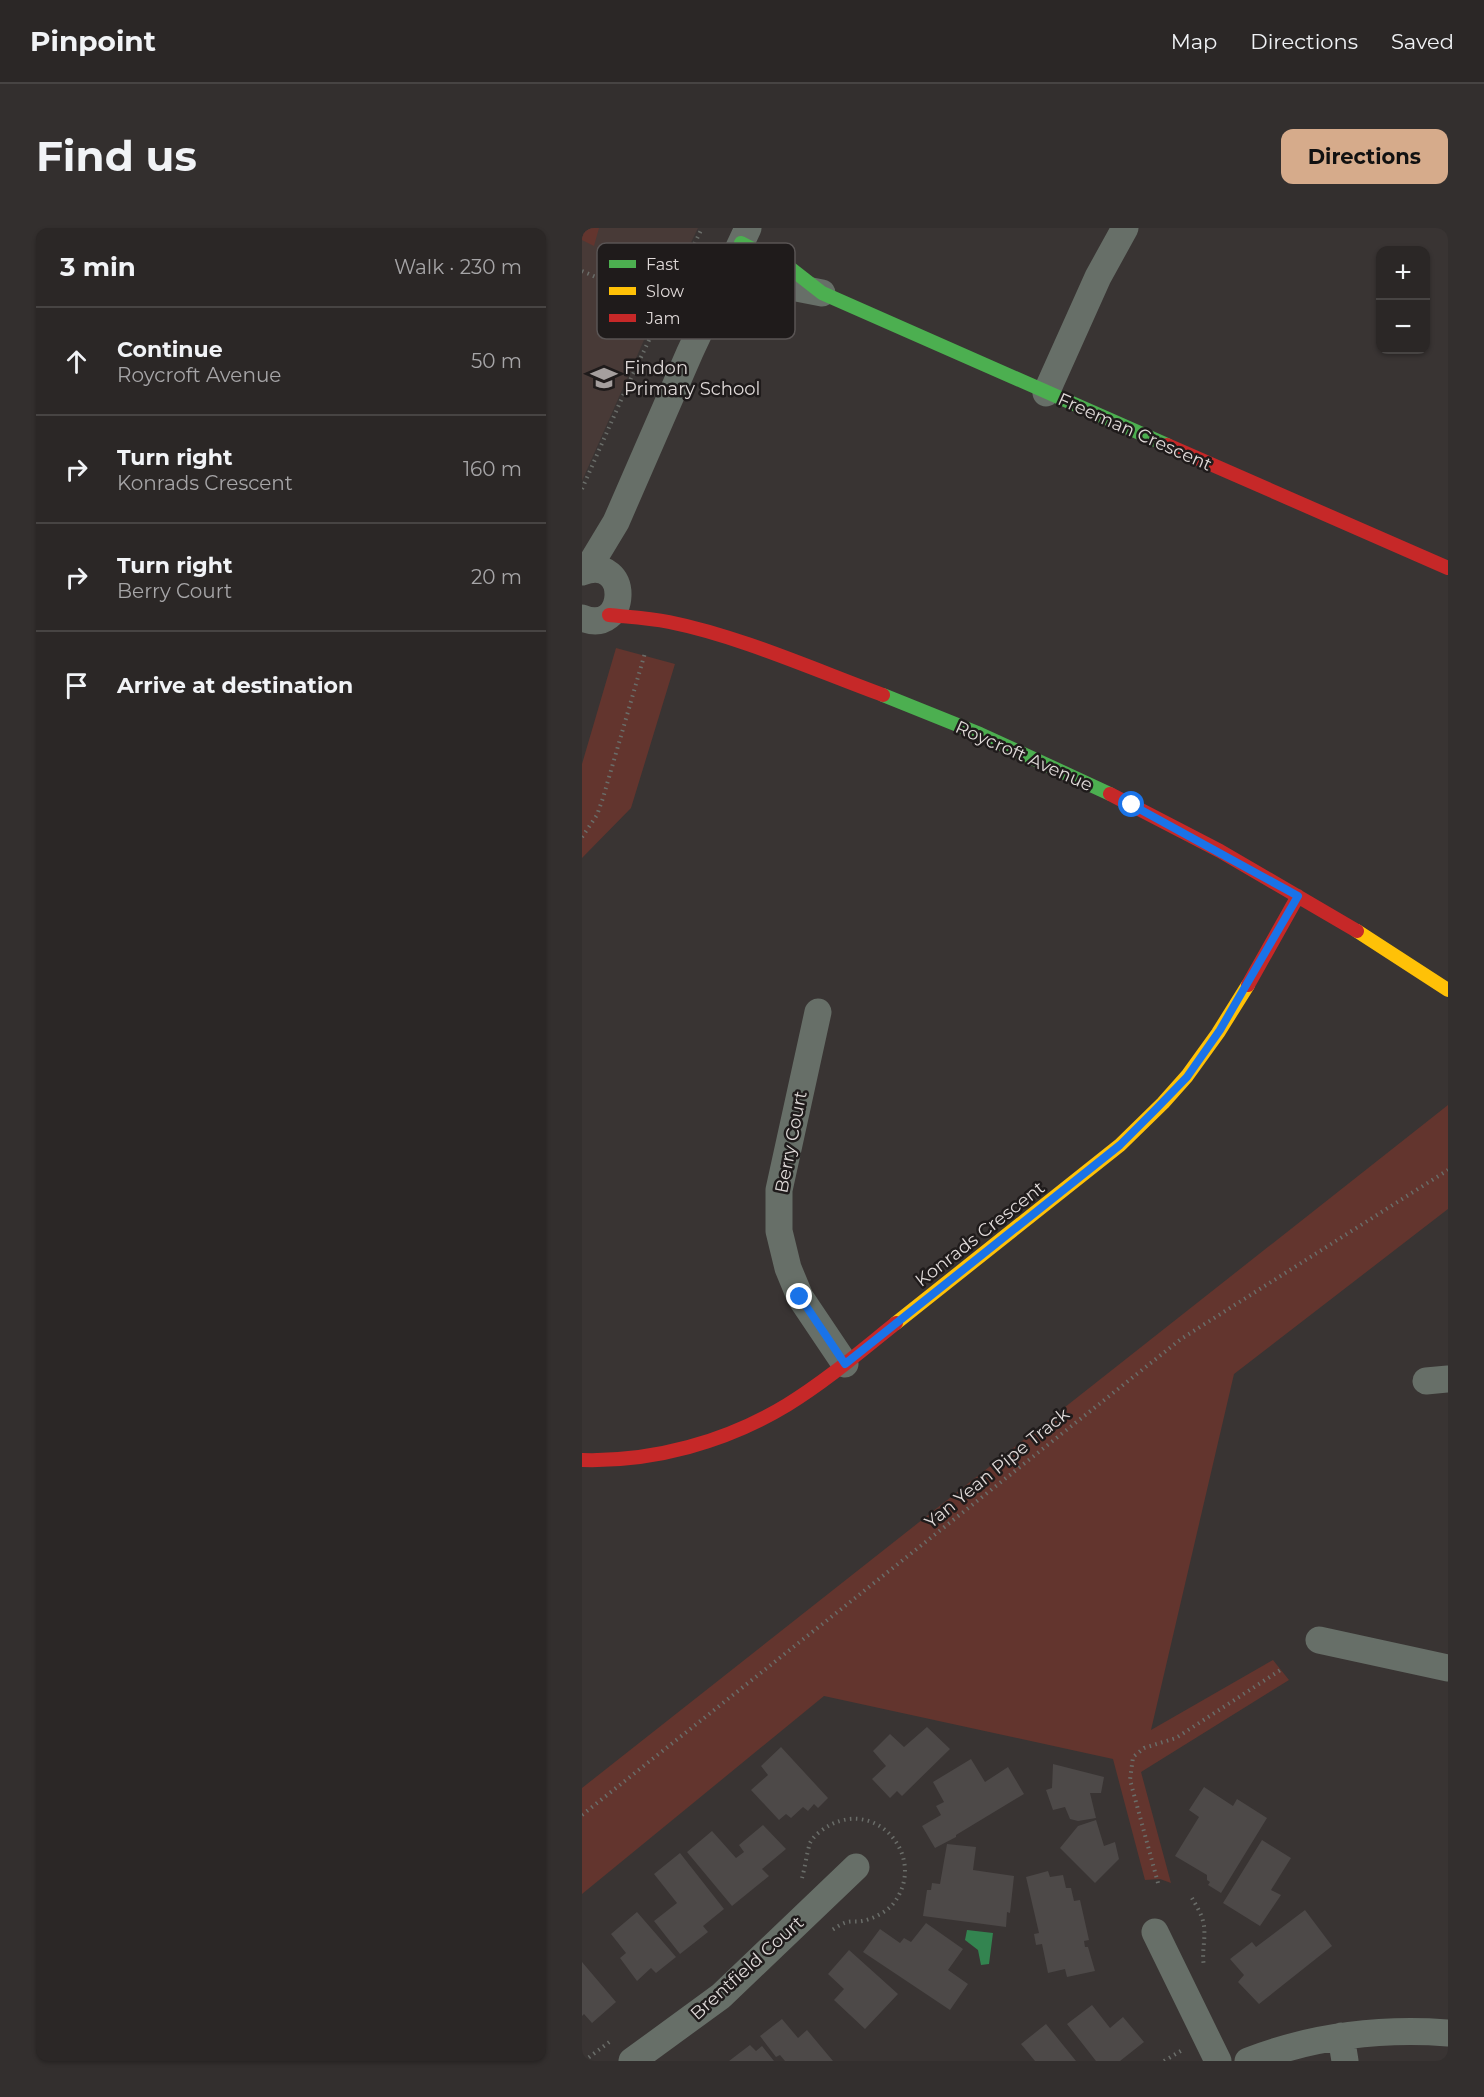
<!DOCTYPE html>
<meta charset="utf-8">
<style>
body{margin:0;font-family:Montserrat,sans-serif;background:#332f2e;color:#f1f3f6}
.controls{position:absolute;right:18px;top:18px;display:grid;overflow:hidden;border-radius:12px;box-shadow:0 2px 4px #0004}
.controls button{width:54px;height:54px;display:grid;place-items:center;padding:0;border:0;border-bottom:2px solid #474443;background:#2b2726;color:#f1f3f6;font:30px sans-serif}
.stop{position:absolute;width:18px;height:18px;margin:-14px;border:4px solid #1a73e8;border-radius:50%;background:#fff}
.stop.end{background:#1a73e8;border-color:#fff;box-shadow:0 2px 6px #0008}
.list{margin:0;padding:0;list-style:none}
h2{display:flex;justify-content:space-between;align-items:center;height:78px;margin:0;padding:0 24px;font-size:26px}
h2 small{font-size:20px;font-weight:400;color:#a6a5a7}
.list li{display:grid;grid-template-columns:39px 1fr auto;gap:18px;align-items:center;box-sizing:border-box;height:108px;padding:0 24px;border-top:2px solid #474443}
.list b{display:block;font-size:22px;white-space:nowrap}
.list p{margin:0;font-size:20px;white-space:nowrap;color:#a6a5a7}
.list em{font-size:20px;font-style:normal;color:#a6a5a7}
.icon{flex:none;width:33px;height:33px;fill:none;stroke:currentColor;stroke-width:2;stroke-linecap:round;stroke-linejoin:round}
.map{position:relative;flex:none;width:866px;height:1833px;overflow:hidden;border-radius:12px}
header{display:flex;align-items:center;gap:36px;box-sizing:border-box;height:84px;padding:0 30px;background:#2b2726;border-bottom:2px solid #474443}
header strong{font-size:28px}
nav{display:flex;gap:33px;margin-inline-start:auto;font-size:21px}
.intro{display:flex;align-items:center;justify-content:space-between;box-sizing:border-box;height:144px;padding:0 36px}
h1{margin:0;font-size:42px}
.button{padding:15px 27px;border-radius:12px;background:#d6ab8b;color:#111;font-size:21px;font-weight:700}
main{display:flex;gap:36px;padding:0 36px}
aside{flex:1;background:#2b2726;border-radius:12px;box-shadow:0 2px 4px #0004}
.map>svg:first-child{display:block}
</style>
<header>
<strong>Pinpoint</strong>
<nav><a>Map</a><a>Directions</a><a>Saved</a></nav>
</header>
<div class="intro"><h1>Find us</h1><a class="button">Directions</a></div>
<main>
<aside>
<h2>3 min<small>Walk · 230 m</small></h2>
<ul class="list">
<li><svg class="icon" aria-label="ahead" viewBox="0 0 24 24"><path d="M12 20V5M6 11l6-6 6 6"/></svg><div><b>Continue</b><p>Roycroft Avenue</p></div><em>50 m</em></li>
<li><svg class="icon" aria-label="right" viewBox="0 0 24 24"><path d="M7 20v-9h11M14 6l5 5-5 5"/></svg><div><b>Turn right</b><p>Konrads Crescent</p></div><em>160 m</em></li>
<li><svg class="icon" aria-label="right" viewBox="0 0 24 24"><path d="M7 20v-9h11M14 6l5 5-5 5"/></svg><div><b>Turn right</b><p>Berry Court</p></div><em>20 m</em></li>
<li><svg class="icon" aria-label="arrive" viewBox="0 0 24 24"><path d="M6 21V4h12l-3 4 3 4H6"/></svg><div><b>Arrive at destination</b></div></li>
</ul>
</aside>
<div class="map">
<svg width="866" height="1833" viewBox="0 0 866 1833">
<rect width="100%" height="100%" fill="#393433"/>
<path fill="#483a37" d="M0 0H116L62 112 0 253Z"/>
<path fill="#63352e" d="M0 0H17L12 18 0 12Z
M34 420 93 436 49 580 0 630V536Z
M866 877V981L652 1146 569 1502 691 1432 707 1452 559 1544 589 1655 578 1651 563 1652 531 1531 242 1468 0 1666V1560Z"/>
<path fill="#338450" d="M385 1702 411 1705 407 1736 399 1737 396 1722 383 1712Z"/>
<path fill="#4d4948" d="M345 1499 368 1521 320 1568 315 1563 308 1570 290 1551 304 1538 291 1523 308 1506 322 1519Z
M199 1519 246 1570 236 1580 232 1576 226 1583 221 1579 209 1590 204 1586 197 1592 169 1562 186 1547 179 1538Z
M389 1531 403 1554 426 1539 442 1566 374 1607V1609L353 1620 340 1598 359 1587 354 1578 362 1574 351 1554Z
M471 1536 522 1549 519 1565H508L514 1590 496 1593 488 1591 483 1579 471 1582 464 1562 470 1560Z
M622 1559 651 1578 655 1571 685 1590 639 1665 626 1657 628 1654 625 1652V1647L593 1628 617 1589 607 1582Z
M514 1592 522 1618 533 1614 537 1631 513 1655 478 1620 496 1598Z
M181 1597 204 1621 180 1641 187 1648 150 1678 105 1624 130 1603 154 1630 162 1624 157 1617Z
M680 1612 709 1630 689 1662 699 1667 678 1698 641 1675Z
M365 1616 394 1619 391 1642 432 1648 428 1685 425 1684 424 1699 341 1688 345 1662H349L350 1655 358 1656Z
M98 1625 142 1681 121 1698 126 1704 98 1726 72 1693 95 1675 72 1646Z
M466 1643 468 1649 481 1647 484 1660H489L492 1673 498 1672 507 1712 502 1713 503 1719H506L513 1743 485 1749 483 1741 466 1745 460 1716 454 1717 452 1706 457 1705 444 1649Z
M723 1682 750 1718 677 1776 656 1754 662 1747 648 1731 670 1714 674 1719Z
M55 1684 94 1729 74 1745 69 1740 55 1753 38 1730 44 1725 29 1706Z
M344 1695 381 1721 366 1742 386 1756 368 1782 281 1724 298 1701 318 1715 322 1710 329 1714Z
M267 1722 316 1766 283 1801 252 1772 262 1761 246 1746Z
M0 1734 34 1774 10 1795 2 1786 0 1788Z
M510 1777 528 1800 541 1789 562 1814 538 1833H514L485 1796Z
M200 1791 216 1810 225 1802 251 1833H203L198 1827 194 1829 178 1808Z
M464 1796 494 1833H453L439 1816Z
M168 1817 174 1823 180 1818 192 1833H147Z"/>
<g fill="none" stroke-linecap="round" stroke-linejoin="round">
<path stroke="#6a6d69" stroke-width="4" stroke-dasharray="1.5 4.5" stroke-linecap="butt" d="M0 43 82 79
M0 261 43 163 120 0
M0 609 15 587 21 570 63 425
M0 1587 599 1111 866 942
M220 1650C223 1640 225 1624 228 1615 232 1607 241 1601 248 1597 298 1571 346 1632 311 1676 304 1684 291 1691 280 1693 275 1694 270 1693 266 1694 260 1695 255 1699 250 1702
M576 1655 548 1552 551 1529 562 1520 594 1510 700 1441
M610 1670C614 1677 619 1685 621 1693 625 1708 619 1723 622 1738
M2 1833 30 1812
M582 1833 602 1821"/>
<path stroke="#676f68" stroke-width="27" d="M149 35 204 58 240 65
M464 165 516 49 543 0
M5 342 34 294 108 124 166 0
M0 344C50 326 46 409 0 390
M236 784 197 962V1003L206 1040 218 1069 263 1136
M844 1153 866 1151
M737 1412 866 1440
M573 1704 636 1833
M759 1808 763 1833
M50 1833 139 1768 274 1639
M666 1833C731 1808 797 1800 866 1805"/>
<path stroke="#4caf50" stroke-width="14" d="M159 15 208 40 240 65 585 217
M301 467 398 506 528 566"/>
<path stroke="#ffc107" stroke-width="14" d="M775 703 866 762
M314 1095 538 917 581 875 605 848 636 805 666 757"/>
<path stroke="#c62828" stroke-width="14" d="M585 217 866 340
M27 387C47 389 67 390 87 394 157 408 233 442 301 467
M528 566 638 623 775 703
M666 757 716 668
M0 1232C71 1234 144 1214 205 1177 244 1153 279 1123 314 1095"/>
</g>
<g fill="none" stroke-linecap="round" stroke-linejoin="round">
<path stroke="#1a73e8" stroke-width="8" d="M218 1069 263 1136 538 917 574 881 605 849 638 802 716 668 550 577"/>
</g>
<defs>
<g id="school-bare" transform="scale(2.07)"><path d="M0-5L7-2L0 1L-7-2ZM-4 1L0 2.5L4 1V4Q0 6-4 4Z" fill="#a59f9e" stroke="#1f1b1b" stroke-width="2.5" paint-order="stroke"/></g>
</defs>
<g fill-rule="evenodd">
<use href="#school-bare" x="22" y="150"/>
</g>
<g text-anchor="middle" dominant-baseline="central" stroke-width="5" stroke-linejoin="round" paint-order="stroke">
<g font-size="18" fill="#dfd9d8" stroke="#1f1b1b" text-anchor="start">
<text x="42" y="140">Findon<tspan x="42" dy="21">Primary School</tspan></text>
</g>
<g font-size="18" fill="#dfd9d8" stroke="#1f1b1b">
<text transform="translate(553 204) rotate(24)">Freeman Crescent</text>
<text transform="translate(442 528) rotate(24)">Roycroft Avenue</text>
<text transform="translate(209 914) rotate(-79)">Berry Court</text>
<text transform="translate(398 1006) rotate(-38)">Konrads Crescent</text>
<text transform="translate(415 1240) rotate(-39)">Yan Yean Pipe Track</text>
<text transform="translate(165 1740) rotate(-42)">Brentfield Court</text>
</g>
</g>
<rect x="15" y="15" width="198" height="96" rx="9" fill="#1f1b1b" stroke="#595454" stroke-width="1.5"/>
<rect x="27" y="32" width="27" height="8" fill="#4caf50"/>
<rect x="27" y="59" width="27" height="8" fill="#ffc107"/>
<rect x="27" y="86" width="27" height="8" fill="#c62828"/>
<g font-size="16" fill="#dfd9d8">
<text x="64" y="42">Fast</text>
<text x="64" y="69">Slow</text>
<text x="64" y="96">Jam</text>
</g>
</svg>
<div class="controls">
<button>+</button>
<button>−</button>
</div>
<div class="stop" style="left:550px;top:577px"></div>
<div class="stop end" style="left:218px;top:1069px"></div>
</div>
</main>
